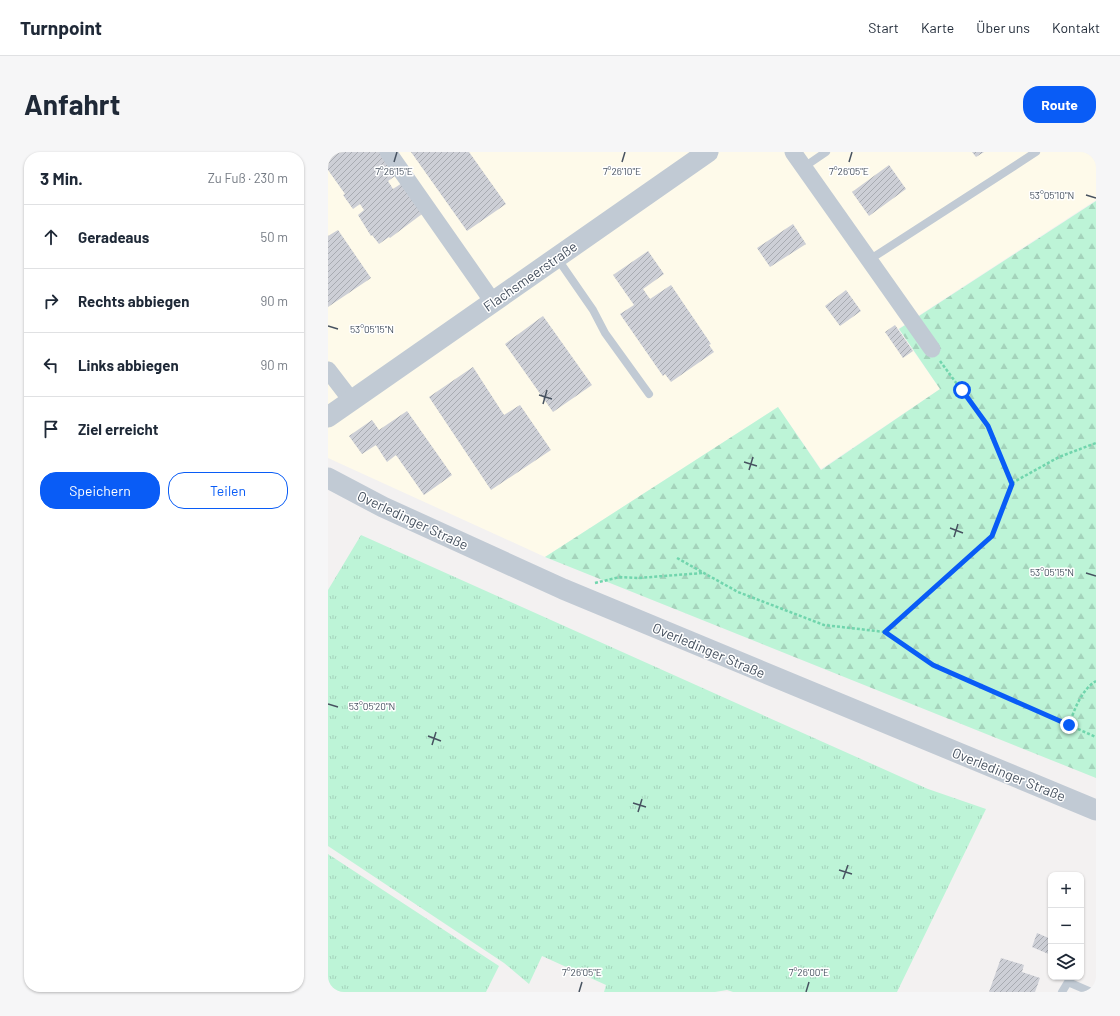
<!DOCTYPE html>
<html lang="de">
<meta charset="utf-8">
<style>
body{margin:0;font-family:Barlow,sans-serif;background:#f6f6f7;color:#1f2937}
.controls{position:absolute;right:12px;bottom:12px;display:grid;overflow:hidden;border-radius:8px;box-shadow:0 1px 3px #0004}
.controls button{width:36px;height:36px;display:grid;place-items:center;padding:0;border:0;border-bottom:1px solid #e0e1e3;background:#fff;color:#1f2937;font:20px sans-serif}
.stop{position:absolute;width:12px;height:12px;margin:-9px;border:3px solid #095cf6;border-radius:50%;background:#fff}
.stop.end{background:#095cf6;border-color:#fff;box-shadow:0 1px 4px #0008}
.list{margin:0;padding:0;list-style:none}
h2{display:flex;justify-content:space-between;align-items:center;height:52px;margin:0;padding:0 16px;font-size:17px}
h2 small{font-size:13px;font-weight:400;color:#747a83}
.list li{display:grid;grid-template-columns:26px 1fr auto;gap:12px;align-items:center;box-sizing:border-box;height:64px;padding:0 16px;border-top:1px solid #e0e1e3}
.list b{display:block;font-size:15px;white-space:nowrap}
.list em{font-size:13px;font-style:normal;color:#747a83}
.actions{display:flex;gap:8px;padding:12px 16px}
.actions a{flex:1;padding:9px 0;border:1px solid #095cf6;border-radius:16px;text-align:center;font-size:14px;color:#095cf6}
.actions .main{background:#095cf6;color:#fff}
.icon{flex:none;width:22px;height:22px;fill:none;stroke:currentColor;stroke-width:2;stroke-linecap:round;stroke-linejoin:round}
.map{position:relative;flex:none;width:768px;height:840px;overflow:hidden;border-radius:16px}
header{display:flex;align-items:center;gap:24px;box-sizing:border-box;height:56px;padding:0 20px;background:#fff;border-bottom:1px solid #e0e1e3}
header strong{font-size:19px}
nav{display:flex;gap:22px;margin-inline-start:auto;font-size:14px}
.intro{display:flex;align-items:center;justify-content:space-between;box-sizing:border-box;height:96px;padding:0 24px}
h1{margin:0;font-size:28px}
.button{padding:10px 18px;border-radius:16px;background:#095cf6;color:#fff;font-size:14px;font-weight:700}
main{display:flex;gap:24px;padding:0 24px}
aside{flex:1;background:#fff;border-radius:16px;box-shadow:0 1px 3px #0004}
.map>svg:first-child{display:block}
</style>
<header>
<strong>Turnpoint</strong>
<nav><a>Start</a><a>Karte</a><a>Über uns</a><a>Kontakt</a></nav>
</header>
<div class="intro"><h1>Anfahrt</h1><a class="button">Route</a></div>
<main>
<aside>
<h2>3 Min.<small>Zu Fuß · 230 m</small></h2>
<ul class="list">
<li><svg class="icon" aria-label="ahead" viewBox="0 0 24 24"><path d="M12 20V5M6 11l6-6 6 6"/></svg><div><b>Geradeaus</b></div><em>50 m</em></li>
<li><svg class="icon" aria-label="right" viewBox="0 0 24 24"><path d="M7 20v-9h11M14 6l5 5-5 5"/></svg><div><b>Rechts abbiegen</b></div><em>90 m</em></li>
<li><svg class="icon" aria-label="left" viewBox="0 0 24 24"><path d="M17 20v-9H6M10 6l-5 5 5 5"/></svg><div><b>Links abbiegen</b></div><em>90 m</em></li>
<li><svg class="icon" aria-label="arrive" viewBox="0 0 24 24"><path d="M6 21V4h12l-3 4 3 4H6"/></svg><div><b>Ziel erreicht</b></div></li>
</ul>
<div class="actions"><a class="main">Speichern</a><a>Teilen</a></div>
</aside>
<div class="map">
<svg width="768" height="840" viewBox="0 0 768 840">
<defs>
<pattern id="grass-tufts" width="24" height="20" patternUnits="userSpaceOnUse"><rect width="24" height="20" fill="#bdf4d7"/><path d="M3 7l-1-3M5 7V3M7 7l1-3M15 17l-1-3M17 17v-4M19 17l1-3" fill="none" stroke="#a4d3bb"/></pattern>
<pattern id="forest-firs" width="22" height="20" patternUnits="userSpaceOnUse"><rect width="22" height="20" fill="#bdf4d7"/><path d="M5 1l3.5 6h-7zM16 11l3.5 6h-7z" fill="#a4d3bb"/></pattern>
<pattern id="building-hatch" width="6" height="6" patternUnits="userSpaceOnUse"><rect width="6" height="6" fill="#cdcfd6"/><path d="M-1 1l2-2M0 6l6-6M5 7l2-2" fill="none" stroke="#a8abb1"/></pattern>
</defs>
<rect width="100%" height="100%" fill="#f3f1f1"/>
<path fill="#fefaea" d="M0 0H768V48L570 177 612 237 493 317 450 255 217 405 0 306Z"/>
<path fill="url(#grass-tufts)" d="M33 383 600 637 658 657 569 840H405L399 838 387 840H276L278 833 214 804 201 832 176 811 0 694V438Z
M0 702 171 814 158 840H0Z"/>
<path fill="url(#forest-firs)" d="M768 49V626L217 405 450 255 493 318 612 237 571 177Z"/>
<path fill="url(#building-hatch)" d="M0 0H53L67 24 60 29 65 37 74 31 94 62 62 86 61 85 51 92 44 83 43 84 30 63 36 58 32 52 25 57 15 43 17 42 0 18Z
M83 0H141L178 52 139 79Z
M644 0H656L648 5Z
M561 13 578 37 541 64 524 40Z
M465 72 478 92 442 115 429 96Z
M10 78 43 126 0 155V84Z
M320 99 336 122 315 137 322 147 343 133 383 192 381 193 386 200 343 230 337 222 335 224 292 162 306 153 285 123Z
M518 138 533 159 512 174 497 154Z
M215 164 264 233 225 260 177 192Z
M567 173 585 199 575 206 557 180Z
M145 215 176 263 192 253 223 298 163 338 101 245Z
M79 259 124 323 96 343 68 303 59 310 48 293 34 302 21 284 44 268 51 278Z
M709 781 723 787V803L704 795Z
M673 806 696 813 694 820 712 826 707 840H661Z"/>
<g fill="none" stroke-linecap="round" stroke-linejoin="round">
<path stroke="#71d5ad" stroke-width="2.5" stroke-dasharray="3 2" stroke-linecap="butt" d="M684 331 731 305 768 291
M349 406 410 440 496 473 557 480 605 513 768 585
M267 431 292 425 310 426 375 421
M557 480 664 384 684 331 660 274 612 209
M741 573C746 558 754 537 768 529"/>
<path stroke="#c1cad4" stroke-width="8" d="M476 15 498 0
M229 106 265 158 277 181 321 242
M541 108 708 0
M734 840 740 830 763 840"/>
<path stroke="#c1cad4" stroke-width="17" d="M60 0 165 150
M465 0 604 197
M0 218 23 248"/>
<path stroke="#c1cad4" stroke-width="21" d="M0 265 380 0
M0 326 55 355 235 437 768 658"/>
</g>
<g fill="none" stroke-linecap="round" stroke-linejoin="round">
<path stroke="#095cf6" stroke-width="5" d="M634 238 660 274 684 332 664 384 557 480 605 513 741 573"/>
</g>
<path fill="none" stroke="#475260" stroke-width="1.5" d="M66 10 69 0M294 10 297 0M521 10 524 0M758 43 768 46M0 174 10 177M211 243 224 247M215 252 219 238M416 310 429 314M421 318 425 305M622 376 635 381M626 385 630 372M758 421 768 424M0 552 10 555M100 584 113 589M104 593 108 580M305 651 318 655M310 660 314 647M511 718 524 722M515 727 520 713M251 840 254 830M478 840 481 830"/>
<g text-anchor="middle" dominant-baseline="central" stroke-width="3" stroke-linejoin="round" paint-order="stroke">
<g font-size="14" fill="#475260" stroke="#fff">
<text transform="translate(202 124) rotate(-35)">Flachsmeerstraße</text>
<text transform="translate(85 368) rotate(25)">Overledinger Straße</text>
<text transform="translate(381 498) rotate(23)">Overledinger Straße</text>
<text transform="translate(681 622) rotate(22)">Overledinger Straße</text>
</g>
</g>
<g font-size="10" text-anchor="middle" fill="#475260" stroke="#fff" stroke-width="3" stroke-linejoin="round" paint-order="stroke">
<text x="66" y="23">7°26'15"E</text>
<text x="294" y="23">7°26'10"E</text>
<text x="521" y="23">7°26'05"E</text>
<text x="724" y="47">53°05'10"N</text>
<text x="44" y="181">53°05'15"N</text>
<text x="724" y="424">53°05'15"N</text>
<text x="44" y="558">53°05'20"N</text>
<text x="254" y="824">7°26'05"E</text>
<text x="481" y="824">7°26'00"E</text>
</g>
</svg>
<div class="controls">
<button>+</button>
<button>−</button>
<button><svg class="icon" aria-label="layers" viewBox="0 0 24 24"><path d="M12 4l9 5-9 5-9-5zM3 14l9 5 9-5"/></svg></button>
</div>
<div class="stop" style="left:634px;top:238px"></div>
<div class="stop end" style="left:741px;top:573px"></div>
</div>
</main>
